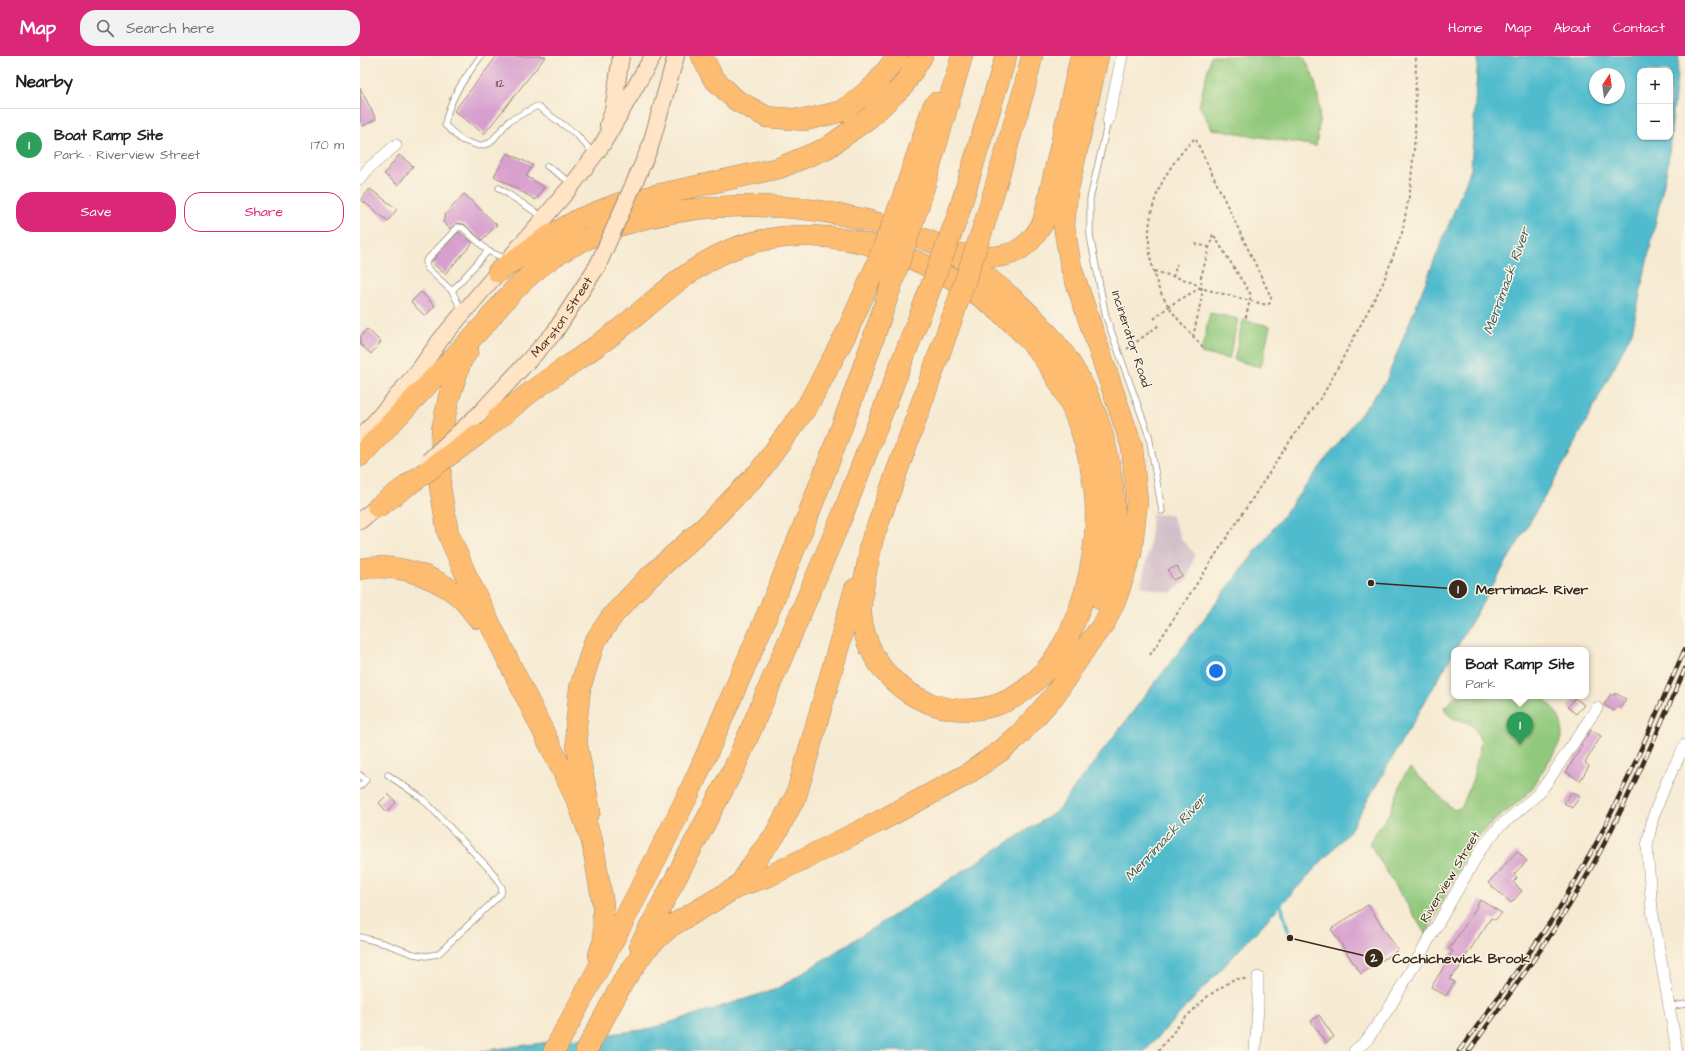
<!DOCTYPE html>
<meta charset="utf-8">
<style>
body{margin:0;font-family:"Architects Daughter",sans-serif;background:#f2f2f2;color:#202124}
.controls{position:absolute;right:12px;top:12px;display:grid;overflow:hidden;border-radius:8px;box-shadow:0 1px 3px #0004}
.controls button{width:36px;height:36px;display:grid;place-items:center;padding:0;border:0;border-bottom:1px solid #e0e0e0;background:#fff;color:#202124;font:20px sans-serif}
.compass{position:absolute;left:1229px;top:12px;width:36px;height:36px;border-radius:50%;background:#fff;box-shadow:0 1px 3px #0004;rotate:13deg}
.you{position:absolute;left:856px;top:615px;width:14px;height:14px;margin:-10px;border:3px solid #fff;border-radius:50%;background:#1a73e8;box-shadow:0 0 0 6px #1a73e833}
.badge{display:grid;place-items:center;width:26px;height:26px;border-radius:50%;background:#db2777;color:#fff;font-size:13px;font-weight:700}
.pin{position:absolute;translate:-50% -33px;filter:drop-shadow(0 1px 2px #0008)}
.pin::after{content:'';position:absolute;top:21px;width:14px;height:12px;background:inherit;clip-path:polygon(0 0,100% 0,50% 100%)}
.popup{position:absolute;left:1091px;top:591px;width:138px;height:52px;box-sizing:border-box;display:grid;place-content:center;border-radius:8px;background:#fff;filter:drop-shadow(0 1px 3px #0005);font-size:13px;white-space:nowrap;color:#757577}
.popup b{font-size:15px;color:#202124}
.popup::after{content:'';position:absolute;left:50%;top:100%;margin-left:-8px;border:8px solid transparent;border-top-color:#fff}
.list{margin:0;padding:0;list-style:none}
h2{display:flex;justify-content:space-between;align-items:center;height:52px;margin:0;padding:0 16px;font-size:17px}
h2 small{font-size:13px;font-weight:400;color:#757577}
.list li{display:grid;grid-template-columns:26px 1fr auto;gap:12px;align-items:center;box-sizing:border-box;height:72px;padding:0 16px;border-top:1px solid #e0e0e0}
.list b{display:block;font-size:15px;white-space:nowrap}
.list p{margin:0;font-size:13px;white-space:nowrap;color:#757577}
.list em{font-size:13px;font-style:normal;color:#757577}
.actions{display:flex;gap:8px;padding:12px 16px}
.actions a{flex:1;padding:9px 0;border:1px solid #db2777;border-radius:16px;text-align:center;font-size:14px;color:#db2777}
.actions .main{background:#db2777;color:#fff}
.icon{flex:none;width:22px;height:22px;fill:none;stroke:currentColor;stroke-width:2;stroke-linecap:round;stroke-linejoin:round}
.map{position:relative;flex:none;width:1325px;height:995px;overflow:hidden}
header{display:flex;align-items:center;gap:24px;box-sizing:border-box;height:56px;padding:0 20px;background:#db2777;color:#fff}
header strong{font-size:19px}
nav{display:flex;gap:22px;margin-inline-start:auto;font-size:14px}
.search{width:280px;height:36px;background:#f2f2f2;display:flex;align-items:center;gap:10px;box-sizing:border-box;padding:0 14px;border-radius:16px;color:#757577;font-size:15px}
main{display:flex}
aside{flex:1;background:#fff}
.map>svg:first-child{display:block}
</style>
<header>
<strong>Map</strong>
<div class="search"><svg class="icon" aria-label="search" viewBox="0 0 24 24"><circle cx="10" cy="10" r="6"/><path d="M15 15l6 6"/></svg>Search here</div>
<nav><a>Home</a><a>Map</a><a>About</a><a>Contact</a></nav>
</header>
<main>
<aside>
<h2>Nearby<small></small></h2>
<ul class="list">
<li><span class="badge" style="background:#2e9e5b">1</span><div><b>Boat Ramp Site</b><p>Park · Riverview Street</p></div><em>170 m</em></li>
</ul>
<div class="actions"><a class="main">Save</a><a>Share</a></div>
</aside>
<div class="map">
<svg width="1325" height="995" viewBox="0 0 1325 995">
<rect width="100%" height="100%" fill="#fcf5e5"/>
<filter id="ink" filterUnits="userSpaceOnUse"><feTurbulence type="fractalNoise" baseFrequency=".025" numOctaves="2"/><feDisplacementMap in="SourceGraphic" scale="8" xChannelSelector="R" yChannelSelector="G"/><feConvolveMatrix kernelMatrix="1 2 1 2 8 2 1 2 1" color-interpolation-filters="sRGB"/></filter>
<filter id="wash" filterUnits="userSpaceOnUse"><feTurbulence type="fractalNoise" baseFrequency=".012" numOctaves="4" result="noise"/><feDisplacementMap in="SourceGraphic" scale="16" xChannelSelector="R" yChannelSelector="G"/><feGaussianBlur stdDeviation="0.9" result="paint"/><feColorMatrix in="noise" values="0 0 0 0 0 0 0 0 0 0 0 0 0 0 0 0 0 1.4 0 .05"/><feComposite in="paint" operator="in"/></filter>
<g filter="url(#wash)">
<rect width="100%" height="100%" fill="#f6ead2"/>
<path fill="#d2bdc8" d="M792 458 811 459 822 484 835 498 828 523 811 537 781 530 789 493Z"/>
<path fill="#91c97c" stroke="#667a4d" d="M851 0H943C961 29 962 58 956 90L852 73 839 49Z
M850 257 878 263 869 303 841 297Z
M883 264 910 270 901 311 874 304Z
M1095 640H1182C1208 667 1208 677 1187 708 1180 718 1176 729 1167 738 1152 753 1133 763 1120 780 1098 807 1082 848 1066 879L1009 787 1030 756 1044 720 1050 712 1094 754 1102 751 1113 722 1121 685C1117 679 1116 672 1110 668 1099 661 1090 667 1084 651Z"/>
<path fill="#50bbcd" stroke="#467276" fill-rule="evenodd" d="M1118 0H1319L1308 108 1272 276 1209 399 1095 594H1094V596L989 776 785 995H121L289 973 417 933 696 756 1026 325 1111 113ZM1280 15H1310V81H1280ZM1235 18H1259V42H1235Z"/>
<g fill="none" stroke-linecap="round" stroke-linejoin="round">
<path stroke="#50bbcd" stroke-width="3.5" d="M920 845 930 882"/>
</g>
<g id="blocks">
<path fill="#d79fce" d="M137 0H186L124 78 94 55Z
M0 32 16 63 3 70 0 65Z
M147 97 173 109 166 120 184 131 176 144 134 120Z
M39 99 53 110 38 129 24 118Z
M10 133 37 153 28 165 1 144Z
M104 138 137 169 122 184 104 168 96 167 90 173 83 166 85 159Z
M99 176 113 187 85 218 71 206Z
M61 236 75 250 65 260 51 246Z
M7 273 21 286 11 298 0 288V281Z
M817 510 822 520 813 524 808 514Z
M1255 637 1266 643 1260 652 1257 650 1254 655 1244 649 1251 638 1254 640Z
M1215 642 1224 649 1216 658 1208 651Z
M1231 674 1241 680 1225 707 1229 710 1220 725 1206 716 1222 690 1221 689Z
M1212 736 1220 741 1212 752 1204 747Z
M28 738 36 746 27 756 19 747Z
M1157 795 1167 805 1154 818 1157 822 1153 826 1162 835 1151 847 1128 827Z
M1120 844 1142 857 1135 864 1131 862 1100 909 1099 913 1089 923 1095 926 1086 940 1071 931 1085 909 1084 908 1093 895 1089 893 1112 859Z
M1008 849 1038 894 1001 918 971 873Z
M959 959 974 981 966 987 951 965Z"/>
</g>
</g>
<g filter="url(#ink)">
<use href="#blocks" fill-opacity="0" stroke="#988a78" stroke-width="1"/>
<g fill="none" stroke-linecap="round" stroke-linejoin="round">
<g stroke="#988a78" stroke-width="7">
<path id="service" d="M121 0C105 22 89 42 85 69L101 84 119 90 130 87 149 65 177 50 216 78 233 97
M748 65 730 143V180L746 261 789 380 802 455
M187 110 213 128
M139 132 183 161
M92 235 67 212 66 205 98 171 103 172 128 195
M102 255 92 235 128 195 146 203
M0 719 6 724 0 730
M0 881 26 888 53 898 66 900 78 898 141 838 142 832 133 817 63 743 28 719
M1309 951 1325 948"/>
</g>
<g stroke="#988a78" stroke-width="12">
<path id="minor" d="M748 65 762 0
M0 123 9 112 36 89
M895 995 898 951V921
M994 995 1006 985 1031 949 1121 793 1139 771 1177 739 1188 725 1237 652
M1317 995 1292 854 1287 790 1293 761 1307 725 1325 689"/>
</g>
<g stroke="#988a78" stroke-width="18">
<g id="secondary">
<path d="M248 69 253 54 261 0"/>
<path d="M280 114 290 91 316 0"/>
<path id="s1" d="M121 356 194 277 238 209"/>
<path d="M0 383 59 314 81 283 213 128 242 89 293 0"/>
<path d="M0 465 26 443"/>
</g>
</g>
<g stroke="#988a78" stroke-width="22">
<path id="motorway" d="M342 0 353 22 376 44 407 61 445 64 483 55 514 30 538 0
M543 141 573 51 576 47
M559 148 602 0
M597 162 646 0
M625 166 664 34 672 0
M595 197C623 201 648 207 670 185 675 180 679 173 683 167L721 0
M138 216 184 183 219 163 260 147 419 112 467 92 510 61 543 30 562 0
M108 294 101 305 89 341 82 374 80 431 88 477 106 519 218 746 232 785 243 848 244 884 239 899
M117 379C137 364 155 348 175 333 202 313 230 296 257 275 293 247 327 212 370 194 423 173 481 177 533 196 598 219 658 259 695 319 717 354 730 396 735 438 742 513 708 642 618 653 560 660 507 617 501 559 499 539 510 501 513 480
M0 400 126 267C146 241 168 217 195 200 300 133 464 138 574 187 591 194 606 206 621 217 686 265 732 320 748 402 758 450 757 497 741 543
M18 451 48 429
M509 493 594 257
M0 513C34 507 71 518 98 539 106 546 112 555 118 562
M230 755 217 690 216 670 220 632 234 587 253 559 285 525 347 469 399 416 448 349 486 278 512 220
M379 830 399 799 415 779 436 740 495 533
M280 890 375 710 389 678 483 458 565 246
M194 995C240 910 286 824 329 737 345 703 360 667 375 633 434 500 487 365 532 227
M226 995 263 926 286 893 311 870 379 830 409 820 520 765 606 719 642 694 660 678 694 640 728 588 745 566 757 540 771 498 777 446 772 391 711 211 704 170 707 138 738 0"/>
</g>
<path stroke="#988a78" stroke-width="2" stroke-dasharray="3 3" stroke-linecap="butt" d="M835 188 849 191
M794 215 833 226 840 232 907 249 910 247 911 241 835 82C800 117 781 160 792 209 794 217 796 225 799 233 809 255 826 273 843 291
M813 221 817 208
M794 263 809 250 840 232
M833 281 842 240 841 221 853 178 891 239 885 265
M767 293 799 269
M790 599 930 385 964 337 1023 227 1042 177 1050 135 1055 81 1056 0
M798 995 824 963 848 940 874 923H887"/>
<use href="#service" stroke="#fff" stroke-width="5.5"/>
<use href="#minor" stroke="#fff" stroke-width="11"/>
<use href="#secondary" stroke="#ffe4c6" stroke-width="16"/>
<use href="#motorway" stroke="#febc70" stroke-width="21"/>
<g stroke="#3b2a1e" stroke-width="4.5">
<path id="rail" d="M1099 995 1150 925 1197 856 1238 784 1270 718 1325 593
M1109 995C1140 951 1173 907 1202 861 1252 783 1288 697 1325 613"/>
</g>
<use href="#rail" stroke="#fcf5e5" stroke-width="3" stroke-dasharray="9" stroke-linecap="butt"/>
<g stroke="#988a78" stroke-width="18" stroke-linecap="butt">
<path id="secondary-bridge" d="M238 209 280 114
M68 405 121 356"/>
</g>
<g stroke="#988a78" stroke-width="22" stroke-linecap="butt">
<path id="motorway-bridge" d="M512 220 543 141
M532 227 559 148
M565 246 597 162
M594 257 625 166
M48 429 117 379"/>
</g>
<use href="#secondary-bridge" stroke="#ffe4c6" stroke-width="16"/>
<use href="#motorway-bridge" stroke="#febc70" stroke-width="21"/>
</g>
</g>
<g text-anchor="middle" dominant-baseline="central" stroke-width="3" stroke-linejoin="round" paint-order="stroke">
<g font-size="11" fill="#62474a">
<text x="140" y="27">112</text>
</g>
<g font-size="13" fill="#3b2a1e" stroke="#fcf5e5">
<text stroke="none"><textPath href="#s1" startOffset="125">Marston Street</textPath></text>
<text transform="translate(771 283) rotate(72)">Incinerator Road</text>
<text transform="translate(1090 821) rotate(-59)">Riverview Street</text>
</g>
<g font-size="14" font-style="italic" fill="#425d5b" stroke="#fcf5e5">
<text transform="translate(1147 225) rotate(-70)">Merrimack River</text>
<text transform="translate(806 782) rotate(-47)">Merrimack River</text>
</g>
</g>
<path fill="none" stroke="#3b2a1e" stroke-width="1.5" d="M1011 527L1098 533M930 882L1014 902"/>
<g fill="#3b2a1e" stroke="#fcf5e5" stroke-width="1.5">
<circle cx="1011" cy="527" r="4"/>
<circle cx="930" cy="882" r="4"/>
<circle cx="1098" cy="533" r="10"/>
<circle cx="1014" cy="902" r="10"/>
</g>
<g font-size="12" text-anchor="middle" font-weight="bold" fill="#fff">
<text x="1098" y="537">1</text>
<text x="1014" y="906">2</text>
</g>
<g font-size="14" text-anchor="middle" font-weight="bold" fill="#3b2a1e" stroke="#fcf5e5" stroke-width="3" stroke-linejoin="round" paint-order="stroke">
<text x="1172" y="538">Merrimack River</text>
<text x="1101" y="907">Cochichewick Brook</text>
</g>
</svg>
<div class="controls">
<button>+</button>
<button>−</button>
</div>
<svg class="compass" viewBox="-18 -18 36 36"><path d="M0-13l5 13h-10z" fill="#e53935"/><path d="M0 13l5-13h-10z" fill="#757577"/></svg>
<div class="you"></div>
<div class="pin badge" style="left:1160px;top:689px;background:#2e9e5b">1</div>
<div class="popup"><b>Boat Ramp Site</b>Park</div>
</div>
</main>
